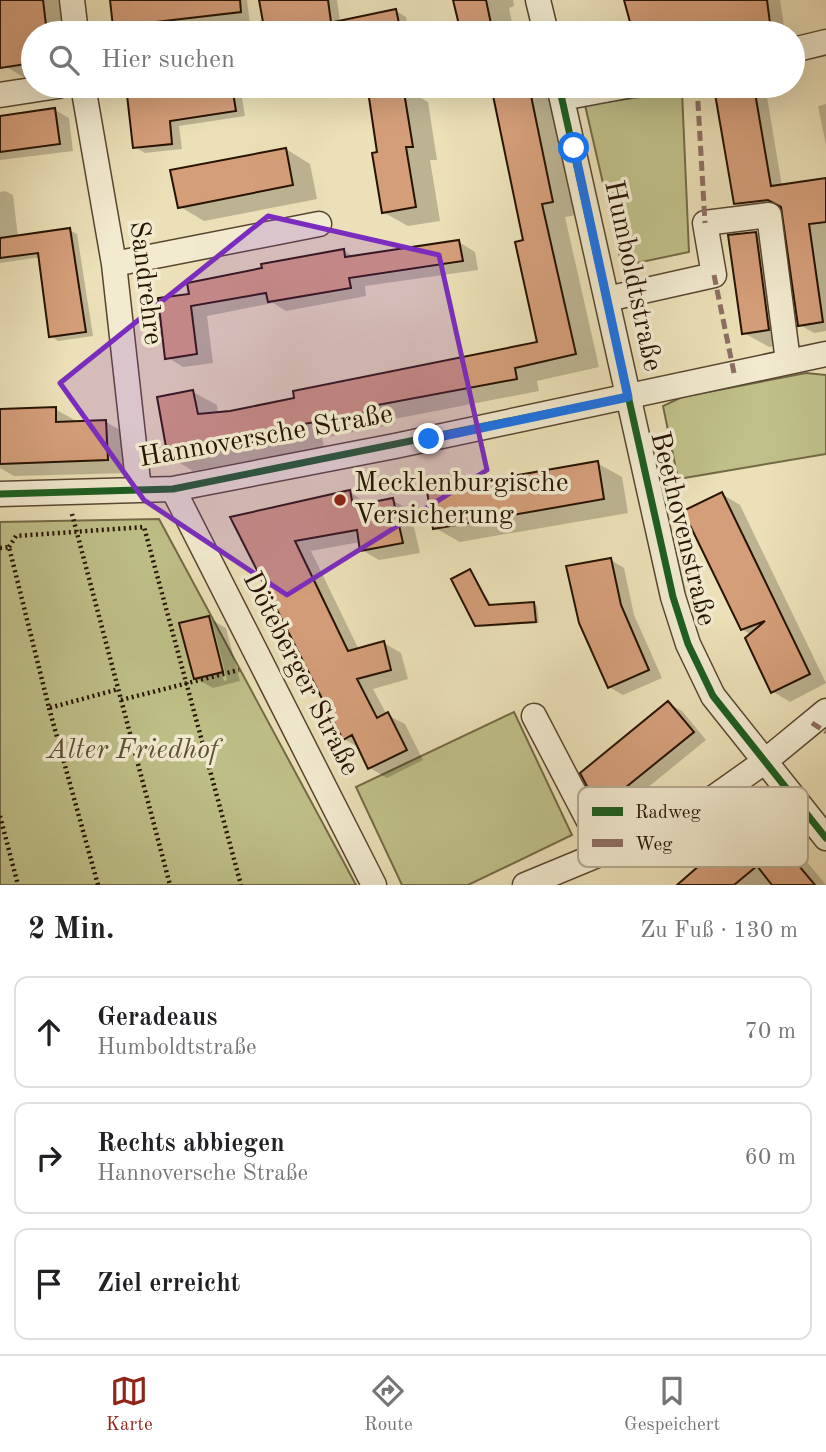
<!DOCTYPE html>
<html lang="de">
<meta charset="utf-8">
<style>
body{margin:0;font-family:"Old Standard TT",serif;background:#f6f6f6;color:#202124}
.stop{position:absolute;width:21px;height:21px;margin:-16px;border:5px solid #1a73e8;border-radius:50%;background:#fff}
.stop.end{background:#1a73e8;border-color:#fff;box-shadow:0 2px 7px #0008}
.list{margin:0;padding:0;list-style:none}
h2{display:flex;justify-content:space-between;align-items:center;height:91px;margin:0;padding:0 28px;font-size:30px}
h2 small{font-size:23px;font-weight:400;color:#757577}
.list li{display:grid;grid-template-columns:46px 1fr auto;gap:21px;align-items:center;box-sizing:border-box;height:112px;margin:0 14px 14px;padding:0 14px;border:2px solid #e0e0e0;border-radius:14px}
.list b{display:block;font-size:26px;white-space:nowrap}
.list p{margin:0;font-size:23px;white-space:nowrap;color:#757577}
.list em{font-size:23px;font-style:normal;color:#757577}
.icon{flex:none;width:38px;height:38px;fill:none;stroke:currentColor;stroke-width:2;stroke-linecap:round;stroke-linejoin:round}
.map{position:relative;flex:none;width:826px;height:885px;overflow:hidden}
.search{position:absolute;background:#fff;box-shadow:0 7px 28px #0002;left:21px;right:21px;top:21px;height:77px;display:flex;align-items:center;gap:18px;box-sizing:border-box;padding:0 24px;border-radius:38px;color:#757577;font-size:26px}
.sheet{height:469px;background:#fff}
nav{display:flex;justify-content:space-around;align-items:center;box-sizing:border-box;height:98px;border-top:2px solid #e0e0e0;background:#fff;font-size:19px;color:#757577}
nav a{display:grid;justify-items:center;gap:4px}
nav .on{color:#8f2418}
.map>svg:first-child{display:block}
</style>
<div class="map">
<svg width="826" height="885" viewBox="0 0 826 885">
<rect width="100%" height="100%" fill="#ebe0b7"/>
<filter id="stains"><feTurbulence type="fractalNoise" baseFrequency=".00286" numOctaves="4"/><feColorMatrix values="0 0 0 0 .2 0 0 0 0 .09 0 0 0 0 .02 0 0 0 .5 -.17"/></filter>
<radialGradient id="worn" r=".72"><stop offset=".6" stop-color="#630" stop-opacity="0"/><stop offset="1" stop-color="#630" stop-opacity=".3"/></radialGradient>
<path fill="#bfc089" stroke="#736a46" stroke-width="2" d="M682 91 689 252 622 266 585 105Z
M806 373 826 375V454L678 479 663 406 682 397Z
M159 519 356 885H0V522Z
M514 712 572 835 468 885H402L356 787Z"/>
<path fill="#0003" fill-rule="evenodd" d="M0 0H61L66 33H33V77L25 78 5 66Z
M112 0H247L250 24 174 33H127L115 26Z
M261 0H337L340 22 396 11 406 17 409 33H267Z
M461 0H513L514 6 509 8 514 33H462L456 2Z
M626 0H780L785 33H635Z
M128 86H278L241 92 245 116 179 126 182 149 145 153 135 147Z
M536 86 550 94 576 215 565 217 599 367 537 381 539 391 394 419 395 424 322 438 324 447 193 471 170 457 193 392 217 405 218 414 231 412 539 343 526 241 493 87Z
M403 88 428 102 437 160H430L440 221 408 226 383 212Z
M753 89 767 97 782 186 826 180V331L814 333 800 325 783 209 749 211 735 203Z
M826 104V145L818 106Z
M55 110 69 118 73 151 0 160V118Z
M286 149 310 164 317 199 204 221 179 206Z
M5 191 13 195 18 237 69 230 77 234 93 336 58 341 51 336 41 257 0 263V192Z
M756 233 781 248 793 343 769 347 744 333Z
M459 242 475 252 478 270 365 286 366 296 286 311 273 303 207 316 213 363 183 367 167 357 191 296 264 270 344 251 354 257Z
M55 409 78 422H106L129 435 131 473 14 476 0 468V411Z
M597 463 622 477 628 513 460 542 435 528Z
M350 492 368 505 392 500 410 510 420 553 379 560 362 550 360 542 311 551 359 650 384 643 401 653 408 679 373 689 387 715 405 724 423 760 387 778 370 768 360 748 344 739 232 518Z
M722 494 740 505 826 683 790 702 772 691 751 635 742 629Z
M611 560 624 568 634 615 662 678 623 695 609 687Z
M470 571 492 606 534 604 537 606 539 623 480 627 476 625Z
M208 618 226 628 240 681 213 688 195 678ZM210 629H214L227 680 224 681Z
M668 703 682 711 706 740 614 815 601 808Z
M774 838 799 852 826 885H679L733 839 756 853Z"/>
<path fill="#d49e79" stroke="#271302" stroke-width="2" d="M0 0H43L47 33H33V63L0 68Z
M110 0H240L241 12 113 27Z
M259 0H328L331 22 284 27 285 30 265 33Z
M453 0H486L493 33H461Z
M624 0H767L771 31 633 33Z
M396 9 401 33H319V25Z
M126 86H232L236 111 170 121 172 144 133 148Z
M403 86 413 147H406L416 207 382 213 372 153 377 152 368 91Z
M491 86H529L553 202 542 204 576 354 515 368 517 379 372 406V411L299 425 301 434 168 458 157 397 193 390 198 414 230 411 294 398 293 391 537 342 515 242 523 240Z
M754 87 771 186 826 178V222L809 224 823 322 798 326 781 207 768 200 734 204 715 94Z
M55 108 60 144 0 152V116Z
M286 148 293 185 178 208 170 170Z
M70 228 86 332 49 337 38 253 0 258V238Z
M756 232 769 330 742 334 728 235Z
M459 240 463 261 349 278 351 288 268 302 266 293 191 306 197 354 165 359 158 298 189 294 187 283 262 268 261 264 344 249 345 257Z
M56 407V422L106 420 108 460 0 464V409Z
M598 461 604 499 433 529 427 491Z
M350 490 353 506 393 498 403 543 360 551 357 530 295 541 348 651 384 641 391 670 357 679 377 718 388 712 407 750 368 769 352 735 343 740 230 517Z
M722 492 810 674 771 693 745 638 765 621 741 630 683 511Z
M611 558 621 605 649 670 608 688 579 623 566 566Z
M470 569 489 605 534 602 536 622 475 626 451 579Z
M209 616 223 672 194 679 179 623Z
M668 701 694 732 599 809 580 773Z
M774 836 815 885H772L757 866 734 885H677L732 837 749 856Z"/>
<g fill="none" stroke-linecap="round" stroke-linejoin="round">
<g stroke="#58462f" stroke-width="27">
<path id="minor" d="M72 0 76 33
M538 0 546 33
M793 50 826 42
M83 86 114 264 139 490
M559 86 673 597 688 644 713 696 826 838
M0 95 58 86
M562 98 626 86
M114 264 319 224
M607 299 714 275 705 223 769 215 788 361
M173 489 374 885
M0 494 173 489 395 446 826 354
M534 716 605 852
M525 885 682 820 764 762 826 711"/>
</g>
<path stroke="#271302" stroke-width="4.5" stroke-dasharray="2 3.5" stroke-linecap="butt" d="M72 514 170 885
M9 547 16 536 144 527 241 885
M0 548 9 547 49 708 119 689
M121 700 239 670
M49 708 98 885
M0 816 18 885"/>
<use href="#minor" stroke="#f2ebd0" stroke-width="24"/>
<path stroke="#8d6e63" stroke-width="5" stroke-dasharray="10 5" stroke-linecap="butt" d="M697 86 705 223
M714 275 734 373
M812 723 826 732"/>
<g stroke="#f2ebd0" stroke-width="11">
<path id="cycleway" d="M559 86 673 597 688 644 713 696 826 838
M0 494 173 489 628 397"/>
</g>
<use href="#cycleway" stroke="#1b5e20" stroke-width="7"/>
</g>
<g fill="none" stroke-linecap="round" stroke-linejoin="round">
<path stroke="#1a73e8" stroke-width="9" d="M429 439 628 397 574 148"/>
</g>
<path fill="#7b2cbf" fill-opacity="0.2" stroke="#7b2cbf" stroke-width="5" stroke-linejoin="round" d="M268 216 439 255 487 470 287 595 144 500 60 383Z"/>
<circle fill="#8f2418" stroke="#f2ebd0" stroke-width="2.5" cx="340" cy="500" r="7"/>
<g text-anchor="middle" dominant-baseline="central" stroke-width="7" stroke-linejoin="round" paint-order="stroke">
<g font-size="28" fill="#271302" stroke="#f2ebd0">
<text transform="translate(632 276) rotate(78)">Humboldtstraße</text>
<text transform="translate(145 283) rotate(83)">Sandrehre</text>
<text transform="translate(266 437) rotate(-10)">Hannoversche Straße</text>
<text transform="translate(682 529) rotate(76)">Beethovenstraße</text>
<text transform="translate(300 674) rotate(63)">Döteberger Straße</text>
</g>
<g font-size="28" fill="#271302" stroke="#f2ebd0" text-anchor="start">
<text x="354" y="484">Mecklenburgische<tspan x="354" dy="32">Versicherung</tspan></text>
</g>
<g font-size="28" font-style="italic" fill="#5c5031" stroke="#f2ebd0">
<text x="133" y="751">Alter Friedhof</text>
</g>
</g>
<rect x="578" y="787" width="230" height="80" rx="10" fill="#f2ebd0" stroke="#b5aa92" stroke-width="2"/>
<rect x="592" y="807" width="31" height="9" fill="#1b5e20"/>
<rect x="592" y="839" width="31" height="8" fill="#8d6e63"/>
<g font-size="19" fill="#271302">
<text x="635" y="818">Radweg</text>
<text x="635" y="850">Weg</text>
</g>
<rect width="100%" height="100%" filter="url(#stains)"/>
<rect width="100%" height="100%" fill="url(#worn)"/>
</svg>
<div class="stop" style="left:574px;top:148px"></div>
<div class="stop end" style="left:429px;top:439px"></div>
<div class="search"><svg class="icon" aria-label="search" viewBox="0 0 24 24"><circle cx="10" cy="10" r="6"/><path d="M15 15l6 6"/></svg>Hier suchen</div>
</div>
<section class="sheet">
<h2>2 Min.<small>Zu Fuß · 130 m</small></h2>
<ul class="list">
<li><svg class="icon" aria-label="ahead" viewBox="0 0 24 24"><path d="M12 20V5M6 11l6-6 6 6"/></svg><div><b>Geradeaus</b><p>Humboldtstraße</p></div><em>70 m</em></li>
<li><svg class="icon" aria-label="right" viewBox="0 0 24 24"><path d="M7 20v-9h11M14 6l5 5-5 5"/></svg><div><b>Rechts abbiegen</b><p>Hannoversche Straße</p></div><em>60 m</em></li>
<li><svg class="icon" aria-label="arrive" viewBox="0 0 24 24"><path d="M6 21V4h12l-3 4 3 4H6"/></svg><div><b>Ziel erreicht</b></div></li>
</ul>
</section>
<nav>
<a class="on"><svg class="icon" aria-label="map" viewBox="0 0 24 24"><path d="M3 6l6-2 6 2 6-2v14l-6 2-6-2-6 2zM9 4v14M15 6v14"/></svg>Karte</a>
<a><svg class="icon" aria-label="directions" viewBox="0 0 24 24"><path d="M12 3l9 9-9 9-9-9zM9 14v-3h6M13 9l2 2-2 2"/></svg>Route</a>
<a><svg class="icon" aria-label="saved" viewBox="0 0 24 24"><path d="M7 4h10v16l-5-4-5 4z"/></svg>Gespeichert</a>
</nav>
